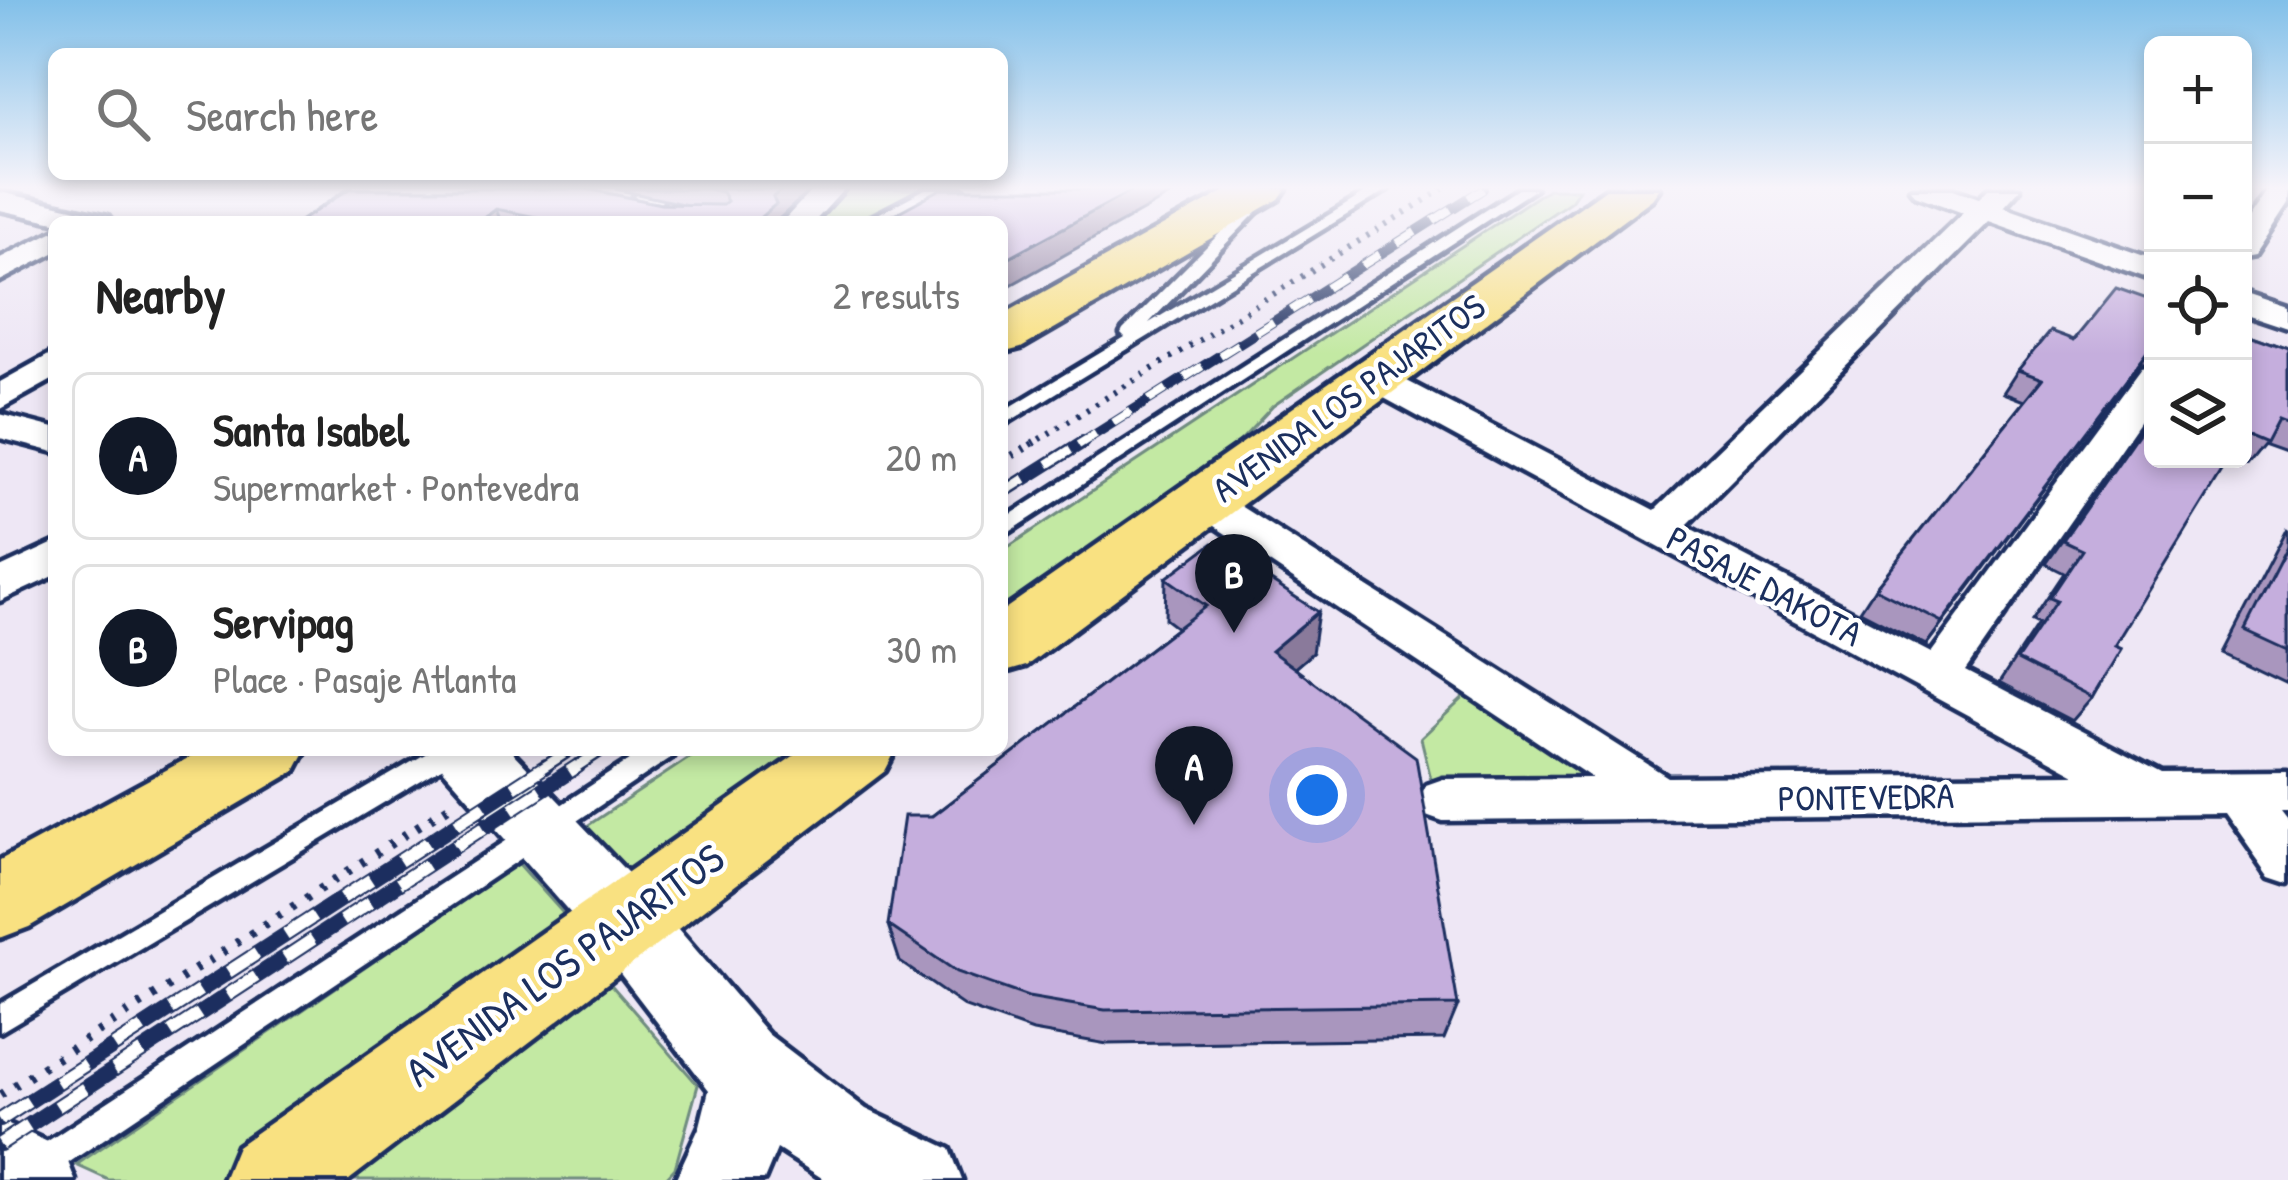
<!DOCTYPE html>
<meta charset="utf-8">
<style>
body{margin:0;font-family:"Patrick Hand",sans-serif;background:#f6f6f6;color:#222}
.controls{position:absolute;right:36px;top:36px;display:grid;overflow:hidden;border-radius:18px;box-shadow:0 6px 18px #0003}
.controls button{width:108px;height:108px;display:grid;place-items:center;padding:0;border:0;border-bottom:3px solid #e0e0e0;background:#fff;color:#222;font:60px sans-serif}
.you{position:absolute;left:1317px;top:795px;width:42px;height:42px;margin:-30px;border:9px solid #fff;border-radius:50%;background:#1a73e8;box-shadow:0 0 0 18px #1a73e833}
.badge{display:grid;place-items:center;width:78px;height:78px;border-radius:50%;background:#111827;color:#fff;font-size:39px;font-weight:700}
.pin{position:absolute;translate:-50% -99px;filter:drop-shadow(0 3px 6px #0008)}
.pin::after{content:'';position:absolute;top:63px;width:42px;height:36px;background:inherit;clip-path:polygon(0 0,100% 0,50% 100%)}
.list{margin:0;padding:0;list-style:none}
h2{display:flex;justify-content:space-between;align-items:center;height:156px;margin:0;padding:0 48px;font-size:51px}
h2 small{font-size:39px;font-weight:400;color:#767676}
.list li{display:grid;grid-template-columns:78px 1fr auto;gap:36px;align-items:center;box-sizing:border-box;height:168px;margin:0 24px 24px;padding:0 24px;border:3px solid #e0e0e0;border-radius:18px}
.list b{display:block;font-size:45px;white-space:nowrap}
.list p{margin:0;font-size:39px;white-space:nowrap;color:#767676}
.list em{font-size:39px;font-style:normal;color:#767676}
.icon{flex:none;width:66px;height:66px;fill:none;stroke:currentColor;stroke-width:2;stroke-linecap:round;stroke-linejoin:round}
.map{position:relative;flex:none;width:2288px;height:1180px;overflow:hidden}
.search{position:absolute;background:#fff;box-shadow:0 6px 18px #0003;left:48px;top:48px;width:960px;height:132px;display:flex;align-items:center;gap:30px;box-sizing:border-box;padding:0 42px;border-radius:18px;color:#767676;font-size:45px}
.panel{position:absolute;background:#fff;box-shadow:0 6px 18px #0003;left:48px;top:216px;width:960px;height:540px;border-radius:18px}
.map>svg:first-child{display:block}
</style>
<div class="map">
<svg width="2288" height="1180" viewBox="0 0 2288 1180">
<rect width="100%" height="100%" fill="#eee7f5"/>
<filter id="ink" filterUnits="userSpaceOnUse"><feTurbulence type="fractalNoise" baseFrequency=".00833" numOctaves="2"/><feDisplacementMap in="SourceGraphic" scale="24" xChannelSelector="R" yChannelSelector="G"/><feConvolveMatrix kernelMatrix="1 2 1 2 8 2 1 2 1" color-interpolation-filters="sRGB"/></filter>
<g filter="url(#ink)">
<path fill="#c3e9a3" stroke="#6f8c80" stroke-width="3" d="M843 189H919L854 222H811Z
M1548 189H1579L1571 201 1273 406 1228 454 1002 622V551Z
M1472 690 1621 784 1432 783 1421 738Z
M701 750H817L631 879 584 828Z
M518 863 570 921 223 1180H109L76 1165Z
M600 972 698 1085 675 1168 664 1180H330Z"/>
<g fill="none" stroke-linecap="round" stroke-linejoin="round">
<g stroke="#1b2f5e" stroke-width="9">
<path id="lane" d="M1264 189H1279L1149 323 1372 189H1389L1002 426V412L1125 338 1121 334 1123 330Z
M1518 189H1535L1002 537V520Z
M432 750H464L460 757 0 1032V1004Z
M645 750H676L672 757 43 1180H1L5 1169Z"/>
</g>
<g stroke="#1b2f5e" stroke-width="9">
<path id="street" d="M642 189H674L652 211H630L626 205Z
M813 189H844L814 222H782Z
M925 189H963L902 222H863Z
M1910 189H1953L1979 198 1988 189H2020L2004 207 2153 259V280L1989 222 1686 526 1931 653 2141 368 2153 365V402L1966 671 2162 773 2288 772V812H2281L2288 821V883L2270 877 2225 813 1443 821 1426 815 1419 800 1426 785 1443 779 1592 778 1190 510 1184 501 1190 492 1204 488 1218 492 1668 777 2076 774 1362 386 1356 378 1362 370H1386L1655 510 1963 213 1915 195Z
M2268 189H2288V204L2254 256 2243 258V226Z
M0 192 108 216 112 222H55L0 210Z
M54 231V253L0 281V258Z
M2243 292 2288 307V328L2243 313Z
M54 352V379L0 409V382Z
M0 414 54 428V452L0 438Z
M54 543V576L0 601V568Z"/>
</g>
<g stroke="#1b2f5e" stroke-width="9">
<path id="secondary" d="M433 750H510L648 894 768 1034 866 1109 950 1149 962 1180H825L777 1149 764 1180H675L700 1126 709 1090 596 942 443 769Z
M0 1120 63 1149 75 1180H0Z"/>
</g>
<g stroke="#1b2f5e" stroke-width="9">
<path id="primary" d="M1229 189H1286L1279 199 1021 348 1002 353V315Z
M1606 189H1659L1652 199 1026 666 1002 673V611Z
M203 750H306L295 771 29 927 0 938V860Z
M802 750H896L885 771 349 1180H223L237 1146Z"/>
</g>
<path stroke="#1b2f5e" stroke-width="6" stroke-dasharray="3 8" stroke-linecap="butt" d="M1030 445 1443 189"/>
<path stroke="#1b2f5e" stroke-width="8" stroke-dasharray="3 9" stroke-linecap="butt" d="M1002 462 1035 442"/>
<path stroke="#1b2f5e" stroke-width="9" stroke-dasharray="4.5 12" stroke-linecap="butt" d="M0 1095 448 807"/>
<use href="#lane" fill="#fff" fill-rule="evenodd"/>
<use href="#street" fill="#fff" fill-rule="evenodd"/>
<use href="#secondary" fill="#fff" fill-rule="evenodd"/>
<use href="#primary" fill="#f9e181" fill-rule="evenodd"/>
<g stroke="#1b2f5e" stroke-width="10">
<path id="rail-far2" d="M1078 445 1483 189"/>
</g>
<g stroke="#1b2f5e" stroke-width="14">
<path id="rail-far1" d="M1002 493 1083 442
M541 769 570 750
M573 769 602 750"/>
</g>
<g stroke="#1b2f5e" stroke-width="16">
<path id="rail" d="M0 1120 546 766
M0 1144 578 766"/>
</g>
<use href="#rail-far2" stroke="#fff" stroke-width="8" stroke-dasharray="21" stroke-linecap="butt"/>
<use href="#rail-far1" stroke="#fff" stroke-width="9" stroke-dasharray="27" stroke-linecap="butt"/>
<use href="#rail" stroke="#fff" stroke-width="12" stroke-dasharray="34" stroke-linecap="butt"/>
</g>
<path fill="#a996be" stroke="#1b2f5e" stroke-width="3" d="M347 189H587L661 204 687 205 615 189H811L779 219 780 222H299Z
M2153 301V362L2137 365 1926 645 1860 611 1875 588 2024 401 2003 393 2018 370Z
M2243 333 2288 349V453L2263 444 2246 465 2232 459H2243Z
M2153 410V459L2114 646 2092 698 2072 721 1999 683 2038 624 2032 621 2064 573 2046 564Z
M2288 527V684L2223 653Z
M1166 578 1312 653 1294 668 1458 1005 1444 1039 1107 1044 1033 1031 965 1007 900 962 888 925 932 816 1177 628 1165 619Z"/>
<path fill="#8a7a9b" stroke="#1b2f5e" stroke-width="3" d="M782 189H811L779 219 780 222H755L773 197Z
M1135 189H1182L1002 290V261Z
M496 209 501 222H479Z
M2153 344 2152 361 2137 365 1926 645Z
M1318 612 1312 653 1267 692 1271 651Z"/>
<path fill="#c5aedd" stroke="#1b2f5e" stroke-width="3" d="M349 189H586L661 204 722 205 727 201 722 192 708 189H782L773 197 776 204 755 222H562L496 209 479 222H299Z
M941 189H1135L1002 261V222H880Z
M2116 288 2153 301V344L1942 622 1875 588 2042 379 2018 370 2050 331 2074 340Z
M2243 333 2288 349V423L2278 419 2266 442 2245 433 2243 436Z
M2153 412V459H2229L2114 646 2121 649 2092 698 2017 660 2057 601 2050 598 2082 550 2063 541Z
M1213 543 1318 612 1271 651 1416 757 1458 1005 1105 1010 1028 997 957 972 888 925 904 816H932L1206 606 1166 578Z
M2288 546V650L2245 630Z"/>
</g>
<linearGradient id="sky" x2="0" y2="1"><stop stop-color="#82c0e9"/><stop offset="0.53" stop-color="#f7f4fa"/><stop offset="1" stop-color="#f7f4fa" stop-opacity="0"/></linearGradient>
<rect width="2288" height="354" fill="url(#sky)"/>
<g text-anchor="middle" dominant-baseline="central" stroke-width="9" stroke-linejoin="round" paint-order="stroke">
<g font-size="36" fill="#1b2f5e" stroke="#fff">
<text transform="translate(1348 397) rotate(-36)">AVENIDA LOS PAJARITOS</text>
<text transform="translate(1765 585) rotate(28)">PASAJE DAKOTA</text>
<text transform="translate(1866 796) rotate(-1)">PONTEVEDRA</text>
</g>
<g font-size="42" fill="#1b2f5e" stroke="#fff">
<text transform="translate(564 964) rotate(-36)">AVENIDA LOS PAJARITOS</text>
</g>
</g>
</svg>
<div class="controls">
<button>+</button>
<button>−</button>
<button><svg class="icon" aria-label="locate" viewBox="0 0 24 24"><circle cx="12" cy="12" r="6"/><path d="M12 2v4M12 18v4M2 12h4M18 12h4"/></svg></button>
<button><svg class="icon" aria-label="layers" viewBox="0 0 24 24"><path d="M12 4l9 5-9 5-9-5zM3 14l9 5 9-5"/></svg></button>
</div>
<div class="you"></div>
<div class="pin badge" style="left:1194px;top:825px">A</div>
<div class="pin badge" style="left:1234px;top:633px">B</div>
<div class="search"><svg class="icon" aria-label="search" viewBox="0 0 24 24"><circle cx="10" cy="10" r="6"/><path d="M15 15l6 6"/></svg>Search here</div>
<section class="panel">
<h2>Nearby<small>2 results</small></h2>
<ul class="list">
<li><span class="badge">A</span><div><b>Santa Isabel</b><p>Supermarket · Pontevedra</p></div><em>20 m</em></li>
<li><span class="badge">B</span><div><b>Servipag</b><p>Place · Pasaje Atlanta</p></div><em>30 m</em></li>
</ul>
</section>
</div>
